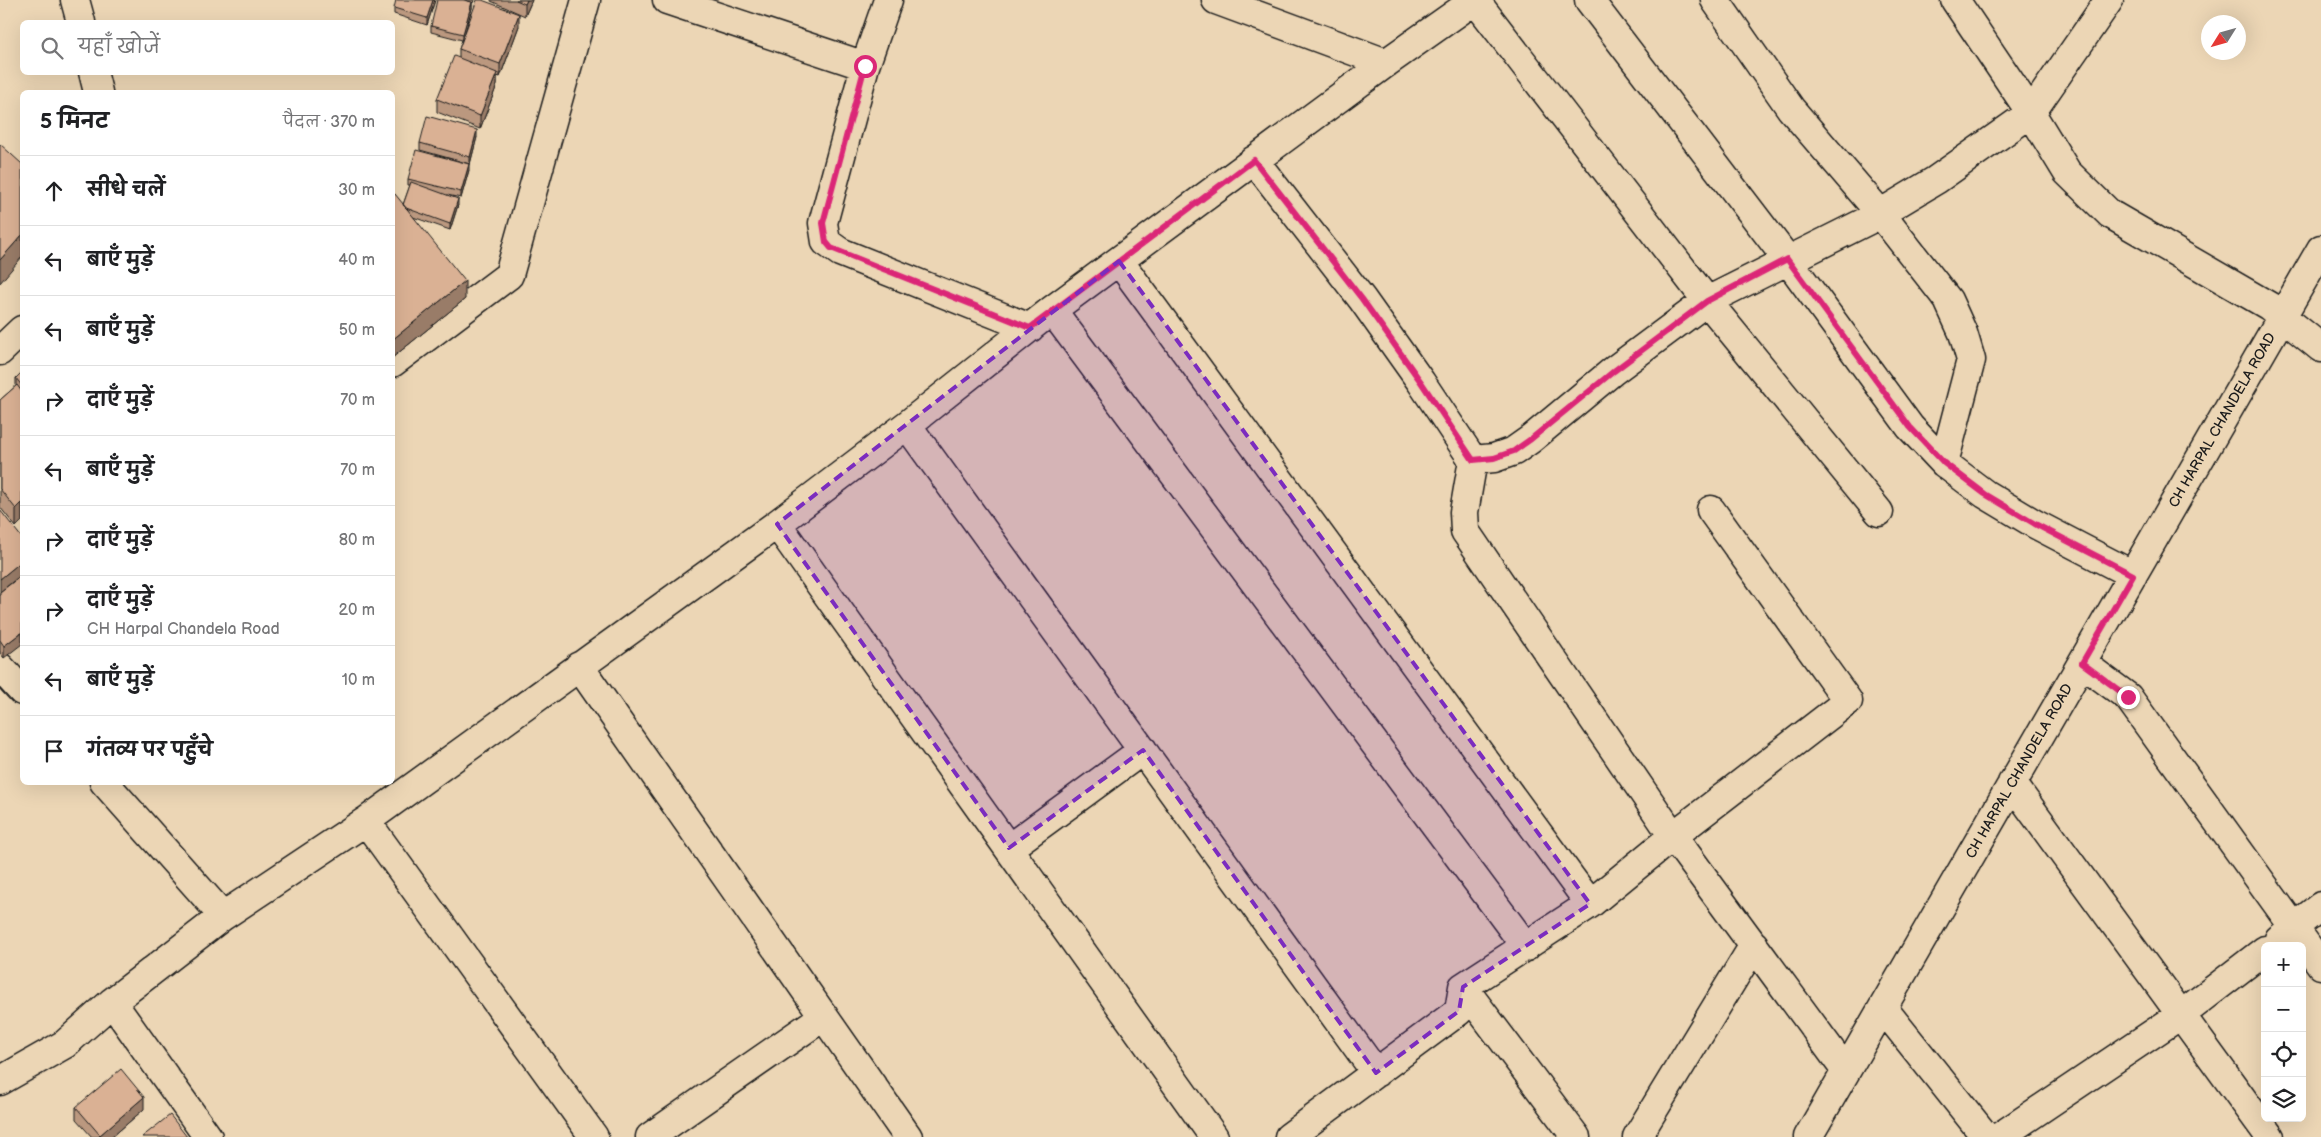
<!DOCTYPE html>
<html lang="hi">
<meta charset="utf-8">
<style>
body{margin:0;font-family:"Balsamiq Sans","Playpen Sans Deva",sans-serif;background:#f6f6f6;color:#202124}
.controls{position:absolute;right:15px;bottom:15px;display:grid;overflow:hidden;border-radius:8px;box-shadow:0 5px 20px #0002}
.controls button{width:45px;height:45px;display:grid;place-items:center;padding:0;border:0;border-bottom:1px solid #e0e0e0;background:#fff;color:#202124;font:25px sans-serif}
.compass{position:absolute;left:2201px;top:15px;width:45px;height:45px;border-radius:50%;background:#fff;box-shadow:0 5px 20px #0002;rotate:233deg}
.stop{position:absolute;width:15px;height:15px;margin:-11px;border:4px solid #db2777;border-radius:50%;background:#fff}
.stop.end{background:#db2777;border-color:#fff;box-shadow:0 1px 5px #0008}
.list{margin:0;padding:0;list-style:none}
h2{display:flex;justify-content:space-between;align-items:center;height:65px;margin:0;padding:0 20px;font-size:21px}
h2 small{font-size:16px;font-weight:400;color:#757577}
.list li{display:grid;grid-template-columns:32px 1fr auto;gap:15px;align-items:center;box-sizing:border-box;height:70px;padding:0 20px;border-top:1px solid #e0e0e0}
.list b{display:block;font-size:19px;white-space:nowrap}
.list p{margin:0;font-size:16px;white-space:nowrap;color:#757577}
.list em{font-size:16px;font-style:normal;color:#757577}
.icon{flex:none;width:28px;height:28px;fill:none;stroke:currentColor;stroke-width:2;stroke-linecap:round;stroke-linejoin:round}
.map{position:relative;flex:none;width:2321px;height:1137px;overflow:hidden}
.search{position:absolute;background:#fff;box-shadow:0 5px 20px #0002;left:20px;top:20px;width:375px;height:55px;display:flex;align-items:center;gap:12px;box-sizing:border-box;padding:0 18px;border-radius:8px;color:#757577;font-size:19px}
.panel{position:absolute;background:#fff;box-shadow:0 5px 20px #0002;left:20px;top:90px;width:375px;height:695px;border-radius:8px}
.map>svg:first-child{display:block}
</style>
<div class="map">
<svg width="2321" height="1137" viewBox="0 0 2321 1137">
<rect width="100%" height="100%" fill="#ecd6b5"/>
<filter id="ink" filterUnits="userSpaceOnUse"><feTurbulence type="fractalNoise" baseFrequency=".02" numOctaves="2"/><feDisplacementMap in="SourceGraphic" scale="10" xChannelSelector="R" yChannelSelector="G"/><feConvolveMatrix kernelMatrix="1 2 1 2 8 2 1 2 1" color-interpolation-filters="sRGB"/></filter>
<g filter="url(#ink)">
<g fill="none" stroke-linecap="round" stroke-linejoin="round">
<g stroke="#1c1c1c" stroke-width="31">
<path id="minor" d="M75 0 81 22
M667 0 865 66
M888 0 865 66 823 223 826 242 840 252 1030 328
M1216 0 1386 63
M1589 0 1787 259 1910 427 1944 463 1985 494 2035 524 2133 575
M1715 0 1791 109 1880 213 1948 300 1963 333 1971 360 1944 463
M1955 0 2031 113 2067 172 2110 214 2269 306 2321 348
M93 72 98 92
M1254 160 1362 299 1421 382 1473 460 1464 512 1465 531 1673 836 1846 1071
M1119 261 1590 904
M1052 310 1526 947
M0 351 22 330
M392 363 509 275 586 0
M907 425 1376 1073
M1473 460 1494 458 1514 451 1531 439 1613 371 1707 301 1475 0
M1879 512 1707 301 1871 219 1936 180 2031 113 2109 0
M777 524 1214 1137
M2082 663 2128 697 2321 965
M579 666 908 1137
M0 667 22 691
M104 782 223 916
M2012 783 2270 1137
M366 821 594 1137
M1009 848 1143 750
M2279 939 2321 906
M1463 987 1576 1137
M112 1002 208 1137
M1883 1008 1986 1137
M0 1081 65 1044 112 1002 223 916 366 821 777 524 907 425 1052 310 1386 63 1475 0
M650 1137 824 1016
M1289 1137 1459 1011 1463 987 1590 904 1673 836 1848 701 1711 510
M1637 1137 1754 945
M1808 1137 2321 249
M1999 1137 2182 1014 2265 950"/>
</g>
<use href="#minor" stroke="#ecd6b5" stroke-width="28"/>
</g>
<path fill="#bb987f" stroke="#1c1c1c" d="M435 0 427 25 394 14V8Z
M465 0H474L473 3 472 2V8L466 29 519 26 500 77 497 76V85L480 129 437 112V99L459 58V49L462 40 431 32V26L468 1Z
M491 0H532L525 16 491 1Z
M477 137 470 164 420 150V143Z
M469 170 461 198 447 195 458 205 450 230 413 217 465 299 392 358V196L403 205 410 185H408V179Z
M22 372V521L16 527 0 507V400L16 386V378Z
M22 575 4 658 0 653V592Z
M76 1107 144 1109 112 1137H92L76 1119Z"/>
<path fill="#997c68" stroke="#1c1c1c" d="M433 0H435L427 25V18Z
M527 0H532L525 16V4Z
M472 2V8L463 40V34Z
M519 14V26L500 77V64Z
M497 73V85L480 129V116Z
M477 130V137L470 164V157Z
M469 164V170L461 198V192Z
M458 199V205L450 230V224Z
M22 235V257L0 283V260Z
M465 281V299L392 358V340Z
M22 503V521L16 527V509Z
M22 561V574L0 592V579Z
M22 632V644L4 658V646Z
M144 1097V1109L112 1137H100V1135Z"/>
<path fill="#dab194" stroke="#1c1c1c" d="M396 0H433L427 18 394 8Z
M437 0H463L472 2 463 34 431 26Z
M477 0H482L519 14 500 64 459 49Z
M516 0H527L525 4Z
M454 56 497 73 480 116 437 99Z
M427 116 477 130 470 157 420 143Z
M0 144 22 164V235L0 260Z
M416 150 469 164 461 192 408 179Z
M411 182 458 199 450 224 406 208 403 205Z
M395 194 465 281 392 340V196Z
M22 372V386L16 378Z
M17 385 22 392V503L16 509 0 489V400Z
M0 510 22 538V561L0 579Z
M22 575V632L4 646 0 640V592Z
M121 1069 144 1097 100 1135 76 1107Z
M170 1115 187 1137H142Z"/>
</g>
<g fill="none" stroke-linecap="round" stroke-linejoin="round" filter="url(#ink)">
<path stroke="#db2777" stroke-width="6" d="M865 66 823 223 826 242 831 248 1030 328 1254 160 1362 299 1421 382 1473 460 1494 458 1514 451 1531 439 1614 371 1707 301 1787 259 1910 427 1944 463 1985 494 2035 524 2133 575 2082 663 2128 697"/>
</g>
<path fill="#7b2cbf" fill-opacity="0.2" stroke="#7b2cbf" stroke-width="4" stroke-dasharray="10 6" stroke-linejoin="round" d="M1119 261 1590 904 1463 987 1459 1011 1376 1073 1143 750 1009 848 777 524Z"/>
<g text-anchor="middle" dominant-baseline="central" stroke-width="4" stroke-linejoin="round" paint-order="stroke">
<g font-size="14" fill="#1c1c1c" stroke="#ecd6b5">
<text transform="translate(2222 420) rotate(-60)">CH HARPAL CHANDELA ROAD</text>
<text transform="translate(2019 771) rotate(-60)">CH HARPAL CHANDELA ROAD</text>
</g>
</g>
</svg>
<div class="controls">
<button>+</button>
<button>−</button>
<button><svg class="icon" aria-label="locate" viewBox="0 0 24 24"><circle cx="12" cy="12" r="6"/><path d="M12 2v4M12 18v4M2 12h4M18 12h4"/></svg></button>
<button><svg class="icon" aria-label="layers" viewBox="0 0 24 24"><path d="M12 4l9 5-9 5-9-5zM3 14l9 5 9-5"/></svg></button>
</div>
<svg class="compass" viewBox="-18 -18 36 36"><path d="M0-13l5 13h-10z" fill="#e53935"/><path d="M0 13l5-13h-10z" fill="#757577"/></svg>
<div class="stop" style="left:865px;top:66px"></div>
<div class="stop end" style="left:2128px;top:697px"></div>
<div class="search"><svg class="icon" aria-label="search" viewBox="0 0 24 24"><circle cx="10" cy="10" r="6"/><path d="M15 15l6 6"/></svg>यहाँ खोजें</div>
<section class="panel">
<h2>5 मिनट<small>पैदल · 370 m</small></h2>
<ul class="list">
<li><svg class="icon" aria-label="ahead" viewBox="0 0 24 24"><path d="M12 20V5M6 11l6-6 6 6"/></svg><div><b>सीधे चलें</b></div><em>30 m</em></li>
<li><svg class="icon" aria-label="left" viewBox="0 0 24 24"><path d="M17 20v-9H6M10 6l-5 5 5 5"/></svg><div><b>बाएँ मुड़ें</b></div><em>40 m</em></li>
<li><svg class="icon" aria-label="left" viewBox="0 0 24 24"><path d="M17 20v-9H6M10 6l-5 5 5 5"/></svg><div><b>बाएँ मुड़ें</b></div><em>50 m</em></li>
<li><svg class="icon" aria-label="right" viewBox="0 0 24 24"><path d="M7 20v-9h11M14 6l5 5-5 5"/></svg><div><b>दाएँ मुड़ें</b></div><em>70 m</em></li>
<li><svg class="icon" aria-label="left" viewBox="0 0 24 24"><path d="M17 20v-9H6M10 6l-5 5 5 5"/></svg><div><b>बाएँ मुड़ें</b></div><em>70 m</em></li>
<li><svg class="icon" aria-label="right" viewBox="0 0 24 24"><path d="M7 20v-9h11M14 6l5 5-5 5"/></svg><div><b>दाएँ मुड़ें</b></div><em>80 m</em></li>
<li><svg class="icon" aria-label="right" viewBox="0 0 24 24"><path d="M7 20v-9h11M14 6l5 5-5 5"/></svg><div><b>दाएँ मुड़ें</b><p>CH Harpal Chandela Road</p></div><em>20 m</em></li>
<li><svg class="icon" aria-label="left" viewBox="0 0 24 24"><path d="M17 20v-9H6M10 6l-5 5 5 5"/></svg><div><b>बाएँ मुड़ें</b></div><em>10 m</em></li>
<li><svg class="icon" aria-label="arrive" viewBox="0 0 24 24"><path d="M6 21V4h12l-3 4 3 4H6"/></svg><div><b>गंतव्य पर पहुँचे</b></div></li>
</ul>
</section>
</div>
